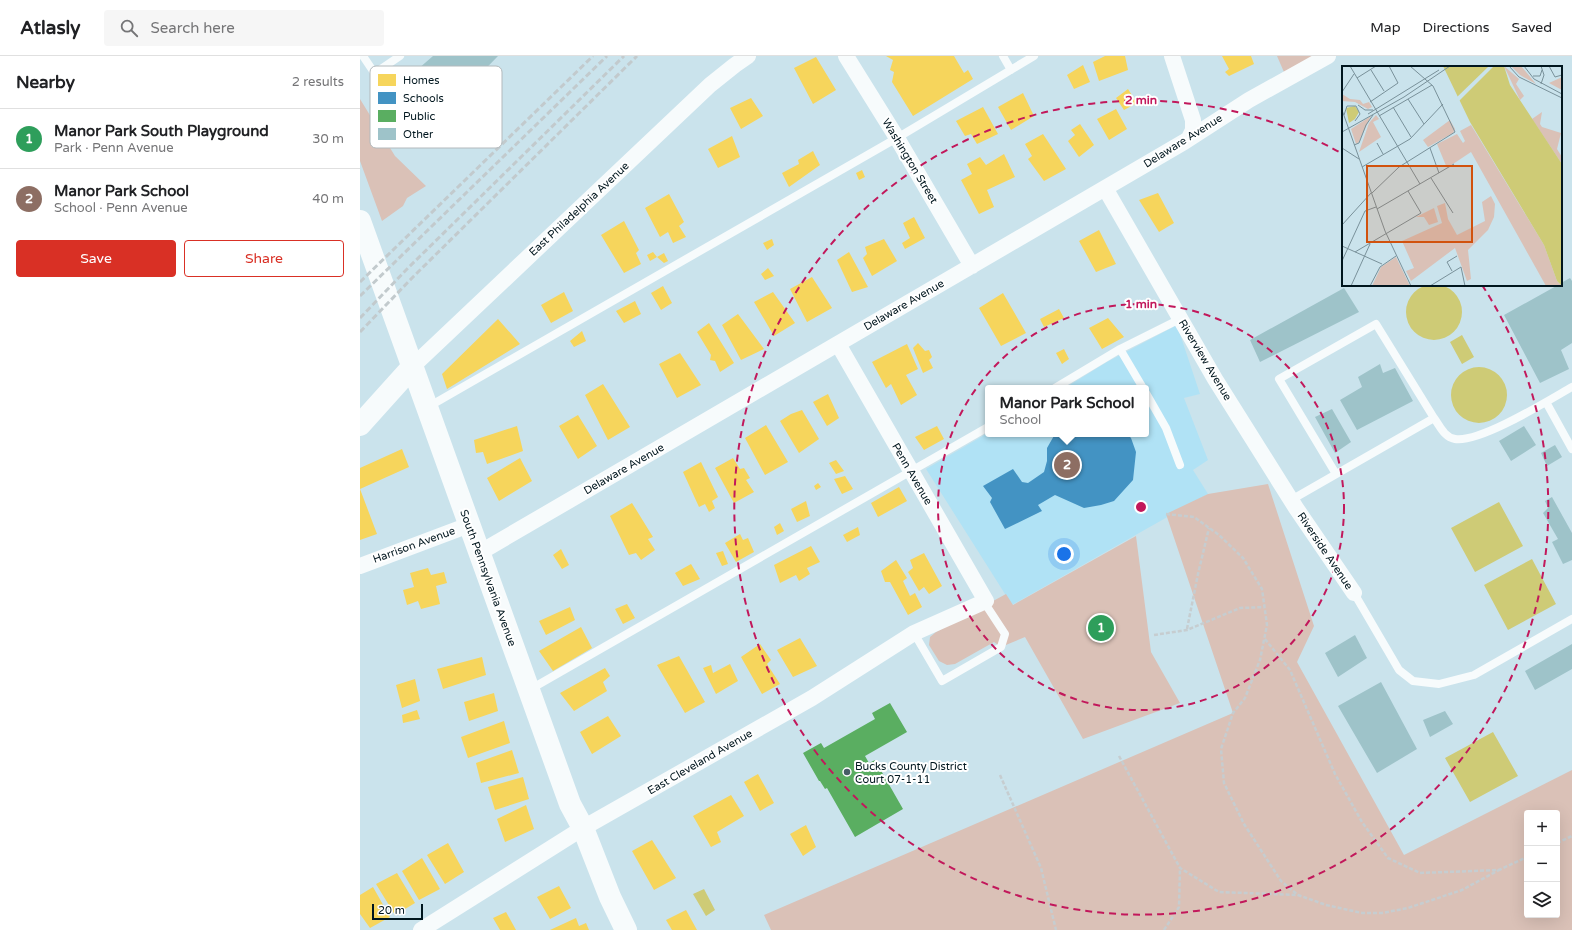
<!DOCTYPE html>
<meta charset="utf-8">
<style>
body{margin:0;font-family:"Varela Round",sans-serif;background:#f6f6f6;color:#202124}
.controls{position:absolute;right:12px;bottom:12px;display:grid;overflow:hidden;border-radius:4px;box-shadow:0 4px 16px #0002}
.controls button{width:36px;height:36px;display:grid;place-items:center;padding:0;border:0;border-bottom:1px solid #e0e0e0;background:#fff;color:#202124;font:20px sans-serif}
.scale{position:absolute;left:12px;bottom:10px;width:51px;box-sizing:border-box;padding-left:4px;border:2px solid #00161e;border-top:0;font-size:11px;line-height:14px;white-space:nowrap;color:#00161e;-webkit-text-stroke:3px #fff;paint-order:stroke}
.you{position:absolute;left:704px;top:498px;width:14px;height:14px;margin:-10px;border:3px solid #fff;border-radius:50%;background:#1a73e8;box-shadow:0 0 0 6px #1a73e833}
.badge{display:grid;place-items:center;width:26px;height:26px;border-radius:50%;background:#d93025;color:#fff;font-size:13px;font-weight:700}
.pin{position:absolute;translate:-50% -50%;border:2px solid #fff;box-shadow:0 1px 4px #0006}
.popup{position:absolute;left:625px;top:329px;width:164px;height:52px;box-sizing:border-box;display:grid;place-content:center;border-radius:4px;background:#fff;filter:drop-shadow(0 1px 3px #0005);font-size:13px;white-space:nowrap;color:#757577}
.popup b{font-size:15px;color:#202124}
.popup::after{content:'';position:absolute;left:50%;top:100%;margin-left:-8px;border:8px solid transparent;border-top-color:#fff}
.list{margin:0;padding:0;list-style:none}
h2{display:flex;justify-content:space-between;align-items:center;height:52px;margin:0;padding:0 16px;font-size:17px}
h2 small{font-size:13px;font-weight:400;color:#757577}
.list li{display:grid;grid-template-columns:26px 1fr auto;gap:12px;align-items:center;box-sizing:border-box;height:60px;padding:0 16px;border-top:1px solid #e0e0e0}
.list b{display:block;font-size:15px;white-space:nowrap}
.list p{margin:0;font-size:13px;white-space:nowrap;color:#757577}
.list em{font-size:13px;font-style:normal;color:#757577}
.actions{display:flex;gap:8px;padding:12px 16px}
.actions a{flex:1;padding:9px 0;border:1px solid #d93025;border-radius:4px;text-align:center;font-size:14px;color:#d93025}
.actions .main{background:#d93025;color:#fff}
.icon{flex:none;width:22px;height:22px;fill:none;stroke:currentColor;stroke-width:2;stroke-linecap:round;stroke-linejoin:round}
.map{position:relative;flex:none;width:1212px;height:874px;overflow:hidden}
header{display:flex;align-items:center;gap:24px;box-sizing:border-box;height:56px;padding:0 20px;background:#fff;border-bottom:1px solid #e0e0e0}
header strong{font-size:19px}
nav{display:flex;gap:22px;margin-inline-start:auto;font-size:14px}
.search{width:280px;height:36px;background:#f6f6f6;display:flex;align-items:center;gap:10px;box-sizing:border-box;padding:0 14px;border-radius:4px;color:#757577;font-size:15px}
main{display:flex}
aside{flex:1;background:#fff}
.map>svg:first-child{display:block}
</style>
<header>
<strong>Atlasly</strong>
<div class="search"><svg class="icon" aria-label="search" viewBox="0 0 24 24"><circle cx="10" cy="10" r="6"/><path d="M15 15l6 6"/></svg>Search here</div>
<nav><a>Map</a><a>Directions</a><a>Saved</a></nav>
</header>
<main>
<aside>
<h2>Nearby<small>2 results</small></h2>
<ul class="list">
<li><span class="badge" style="background:#2e9e5b">1</span><div><b>Manor Park South Playground</b><p>Park · Penn Avenue</p></div><em>30 m</em></li>
<li><span class="badge" style="background:#8d6e63">2</span><div><b>Manor Park School</b><p>School · Penn Avenue</p></div><em>40 m</em></li>
</ul>
<div class="actions"><a class="main">Save</a><a>Share</a></div>
</aside>
<div class="map">
<svg width="1212" height="874" viewBox="0 0 1212 874">
<rect width="100%" height="100%" fill="#cae3ec"/>
<path fill="#b0e2f5" d="M817 269 840 338 824 342 848 404 833 414 848 438 652 549 566 413 628 377 786 378V332H705L747 306Z"/>
<path fill="#dac1b7" fill-rule="evenodd" d="M917 0H970L927 23Z
M0 43 35 100 66 130 47 142 43 150 22 165 0 105Z
M908 428 954 570 937 606 1044 799 1212 714V874H411L404 859 873 657 806 458 848 438ZM1167 757H1197V859H1167Z
M776 480 791 596 820 647 723 683 665 581 641 591 634 586 595 608 587 609 579 605 569 589 570 581 576 576 646 538 653 549Z"/>
<path fill="#cecb76" d="M1046 256a28 28 0 1 1 56 0a28 28 0 1 1-56 0Z
M1102 279 1114 301 1102 308 1090 286Z
M1091 339a28 28 0 1 1 56 0a28 28 0 1 1-56 0Z
M1139 446 1163 490 1115 516 1091 472Z
M1172 503 1196 548 1148 574 1124 529Z
M1133 676 1158 720 1110 746 1085 702Z
M344 833 355 854 346 860 333 838Z"/>
<path fill="#f6d55c" d="M526 0H594L604 17 608 14 613 23 553 60 532 26 534 16 530 14 533 4Z
M745 0H765L768 14 739 25 733 6Z
M862 0H891L894 8 869 20 865 16 869 13Z
M456 1 476 34 453 48 434 12Z
M723 9 730 26 714 33 707 19Z
M768 33 777 47 764 54 756 42Z
M663 37 674 60 651 74 638 51Z
M391 42 403 60 381 73 370 52Z
M623 51 638 78 617 88 611 78 605 80 596 65Z
M756 53 767 73 749 84 737 63Z
M720 68 734 89 719 101 708 85 715 79 711 74Z
M683 78 706 113 684 125 668 103 672 100 665 88Z
M372 80 380 101 358 112 348 93Z
M453 95 460 109 429 131 422 117 439 108 438 104Z
M644 98 655 121 627 134 634 151 619 158 601 124 612 118 607 108 620 101 626 109Z
M502 114 505 121 499 124 496 117Z
M798 137 814 167 799 176 779 144Z
M309 138 324 166 319 170 326 181 313 187 308 176 300 181 285 152Z
M554 161 565 182 545 193 542 187 550 182 543 167Z
M264 165 279 194 276 197 281 208 264 217 241 179Z
M739 174 756 208 736 216 719 185Z
M412 183 414 189 407 194 403 187Z
M524 183 537 205 512 220 503 202 507 198 505 191Z
M293 196 297 201 290 205 287 199Z
M489 196 508 231 492 236 477 204Z
M304 197 308 205 304 207 297 201Z
M408 212 414 220 405 224 401 218Z
M452 221 472 252 447 266 430 233Z
M303 230 312 247 301 254 291 237Z
M204 236 213 255 191 267 181 249Z
M413 236 435 267 414 280 394 246Z
M643 237 666 277 641 290 619 252Z
M275 245 281 258 264 267 256 255Z
M699 253 704 262 684 271 680 263Z
M378 258 404 293 381 304 362 269Z
M748 262 764 281 742 293 729 272Z
M138 263 160 288 87 333 82 318Z
M349 267 374 307 360 316 355 305 350 304 351 299 337 276Z
M222 275 226 285 214 291 210 285Z
M558 287 565 295 569 294 572 301 569 304 573 312 563 317 553 292Z
M547 288 558 313 546 319 557 339 541 349 531 328 526 332 512 306Z
M704 293 709 303 702 308 696 297Z
M320 297 341 329 317 342 299 308Z
M243 328 270 371 248 384 225 339Z
M468 338 479 362 467 370 453 346Z
M442 354 459 383 439 397 420 365 431 358Z
M218 359 237 390 218 403 199 370Z
M406 369 428 406 405 419 385 382Z
M157 370 163 395 127 408 123 396 116 397 114 384Z
M577 370 584 383 564 394 555 381Z
M42 393 49 411 0 433V412Z
M160 402 172 425 139 445 127 422Z
M373 402 380 413 384 412 390 422 386 424 394 436 374 447 355 412Z
M476 404 484 415 476 418 469 407Z
M341 406 358 441 352 445 355 452 349 456 345 448 339 451 323 416Z
M485 420 493 433 482 438 474 423Z
M458 427 461 431 456 434 454 430Z
M539 431 547 445 518 461 511 447Z
M0 433 17 478 0 484Z
M446 445 450 460 437 466 431 453Z
M272 447 293 481 288 483 295 494 281 504 276 497 269 499 250 460Z
M420 467 424 475 417 479 414 471Z
M498 471 500 479 487 486 483 479Z
M380 478 383 484 388 482 394 496 376 506 365 487Z
M451 490 460 506 447 512 450 518 439 525 436 519 420 527 414 509Z
M201 493 209 509 202 513 193 499Z
M363 495 368 508 362 510 356 497Z
M564 497 582 530 569 538 564 531 559 535 548 516 553 512 550 504Z
M536 504 547 522 543 525 550 540 555 537 562 551 548 559 530 526H525L521 515Z
M331 508 340 523 323 530 315 517Z
M68 512 71 519 84 516 87 527 76 530 80 548 61 553 58 545 47 549 43 534 54 531 50 517Z
M267 548 275 562 263 568 255 553Z
M210 551 215 564 186 579 179 565Z
M221 571 232 592 193 615 179 595Z
M440 582 457 610 433 621 417 594Z
M400 588 411 604 407 608 420 628 402 638 381 601Z
M319 600 345 646 325 657 297 609Z
M122 601 126 619 83 633 77 613Z
M370 608 378 625 356 638 343 612 351 609 353 617Z
M245 612 250 620 243 626 247 635 214 655 200 637Z
M55 623 60 645 42 652 36 629Z
M134 637 138 655 109 665 104 646Z
M57 654 60 663 43 667 42 659Z
M248 660 261 680 232 698 220 676Z
M144 665 150 687 108 702 101 681Z
M152 694 159 717 121 727 116 707Z
M398 718 414 747 400 755 384 726Z
M163 721 169 743 135 754 128 731Z
M371 739 384 760 357 776 361 786 351 791 333 760Z
M166 749 174 773 145 786 137 763Z
M446 769 456 791 443 800 430 778Z
M292 784 316 822 294 834 272 795Z
M88 787 104 816 85 828 67 799Z
M62 802 80 833 59 844 42 815Z
M37 817 55 847 35 859 16 828Z
M199 830 211 852 190 863 177 841Z
M13 831 30 861 10 872 0 858V839Z
M326 854 337 874H312L306 864Z
M146 856 156 874H140L133 862Z
M216 862 219 870 226 867 229 874H190Z"/>
<path fill="#4393c3" d="M695 378H767L771 382 776 396 773 424 754 445 741 449 724 452 695 439 678 449 682 455 645 473 630 446 632 442 623 430 653 413 662 426 668 427 684 416 687 405V392Z"/>
<path fill="#5aae61" d="M530 647 547 676 505 700 509 707 515 704 543 753 495 781 467 732 465 733 460 725H459L443 697 461 687 464 692 515 663 512 657Z"/>
<path fill="#9ec3c9" d="M73 0H138L68 72 35 33Z
M1210 222 1212 225V287L1201 294 1209 313 1180 327 1144 259 1198 229H1201V227Z
M984 232 999 256 900 306 890 284Z
M1020 308 1023 317 1035 312 1053 345 997 374 980 344 1002 331 998 321Z
M972 353 991 386 975 397 955 361Z
M1164 370 1176 389 1151 405 1139 385Z
M1195 389 1202 401 1187 410 1181 397Z
M1192 441 1212 477V504L1203 508 1192 486 1198 483 1183 457 1188 452 1185 445Z
M995 579 1007 602 978 621 965 597Z
M1212 588V613L1175 634 1165 615Z
M1021 626 1057 693 1017 717 978 650Z
M1085 655 1093 668 1070 681 1063 664Z"/>
<g fill="none" stroke-linecap="round" stroke-linejoin="round">
<path stroke="#c6cdd0" stroke-width="2.5" stroke-dasharray="4 2" stroke-linecap="butt" d="M806 458 834 461 859 479 883 502 902 533 907 569 900 604 885 642 873 657 861 693 864 727 884 768 921 825 938 839 966 849 1002 857H1022L1048 852 1102 834 1139 814
M827 573 838 518 849 472
M794 579 827 574 880 552 905 551
M905 583 930 614 975 718 1002 766 1028 802 1060 817 1139 814 1167 801
M759 700 820 812 859 836 938 839
M640 719 681 812 696 874
M1197 787 1212 780
M804 874 819 851 820 812"/>
<path stroke="#f7fbfc" stroke-width="8" d="M3 0 58 82
M643 0 651 14
M15 17 40 0
M760 293 783 332
M695 332 760 293 820 263
M786 337 806 372 820 409
M1186 346 1212 393
M68 351 537 82 674 0
M1074 362C1080 370 1084 381 1095 383 1120 387 1189 344 1212 331
M931 444 1074 362 1016 268 919 323 976 418
M994 537 1039 614 1053 625 1079 628 1114 619 1212 563
M554 577 582 625 641 591 645 578 624 546
M169 634 628 371"/>
<path stroke="#f7fbfc" stroke-width="16" d="M486 0 537 82 612 210
M812 0 833 64V74L829 82
M745 132 855 323 936 452 994 537
M53 310 350 29 375 9 388 0
M119 497 824 86 889 44 968 0
M0 510 109 469
M61 874 223 772 452 642 554 577 626 545 478 288"/>
<path stroke="#f7fbfc" stroke-width="22" d="M0 165 210 748 223 772 250 841 266 874
M0 369 53 310"/>
<path stroke="#c2cacd" stroke-width="3" stroke-dasharray="6 3" stroke-linecap="butt" d="M0 226 233 0
M0 240 247 0
M0 262 48 212 264 0
M0 276 53 221 277 0"/>
</g>
<g fill="none" stroke="#c2185b" stroke-width="2" stroke-dasharray="7 5">
<circle cx="781" cy="451" r="203"/>
<path d="M1122 229A407 407 0 1 1 981 97"/>
</g>
<circle fill="#475e66" stroke="#fff" stroke-width="1.5" cx="487" cy="716" r="4"/>
<g text-anchor="middle" dominant-baseline="central" stroke-width="4" stroke-linejoin="round" paint-order="stroke">
<g font-size="11" fill="#00161e" stroke="#fff">
<text transform="translate(823 85) rotate(-32)">Delaware Avenue</text>
<text transform="translate(550 105) rotate(59)">Washington Street</text>
<text transform="translate(219 153) rotate(-43)">East Philadelphia Avenue</text>
<text transform="translate(544 249) rotate(-30)">Delaware Avenue</text>
<text transform="translate(845 304) rotate(59)">Riverview Avenue</text>
<text transform="translate(264 413) rotate(-30)">Delaware Avenue</text>
<text transform="translate(552 418) rotate(60)">Penn Avenue</text>
<text transform="translate(54 489) rotate(-20)">Harrison Avenue</text>
<text transform="translate(965 495) rotate(56)">Riverside Avenue</text>
<text transform="translate(128 522) rotate(70)">South Pennsylvania Avenue</text>
<text transform="translate(340 706) rotate(-30)">East Cleveland Avenue</text>
</g>
<g font-size="11" fill="#00161e" stroke="#fff" text-anchor="start">
<text x="495" y="710">Bucks County District<tspan x="495" dy="13">Court 07-1-11</tspan></text>
</g>
</g>
<g transform="translate(982 10)">
<rect width="220" height="220" fill="#cae3ec"/>
<path d="M162 0 177 13 174 18 182 30 178 34ZM169 0H179L194 18 178 9ZM220 11V24L207 17 218 12ZM0 28 8 33 18 34 21 38 27 36 30 41 26 43 13 36 0 35ZM200 46 198 58 200 61 219 67 215 83 220 91V98L190 53ZM34 49 37 53 31 56 39 71 17 86 27 57ZM29 50 17 76 14 78 9 63ZM108 54 113 63 111 67 86 81 81 74ZM129 59 202 179 215 215 220 220H204L129 86 105 102 95 78 115 68 121 77 123 75 118 65ZM149 130 153 138 152 151 146 164 126 184 129 213 125 215 113 182 69 215 64 205 72 202 60 175 100 157 95 140 103 137 106 153 115 169 143 155 140 136ZM92 142 96 156 87 159 82 151H74ZM54 191 68 220H30L39 201Z" fill="#dac1b7"/>
<path d="M101 0H162L168 19 220 98V220L215 215 202 179 128 56ZM13 40 17 46 13 53 7 57 4 42Z" fill="#cecb76"/>
<path d="M147 0H152L116 36 114 32Z" fill="#cae3ec"/>
<path fill="none" stroke="#79919a" stroke-width="1" d="M8 0 78 118M167 0 177 11 220 32M182 0 192 13 220 28M199 0 202 9 199 18M207 0 213 11 220 9M29 4 42 25M191 10H198L200 4M15 12 34 0M0 26 12 8M66 33 82 58M28 36 56 17 47 0M16 39 23 44H31M51 41 69 71M0 44 43 165 69 220M26 48 97 4M2 49 5 40H14L18 48 13 55M37 50 90 19M0 66 62 31 108 0M35 77 41 88M12 79 17 77 24 59 31 49M0 82 17 93M88 82 97 107M20 101 68 73 101 38M89 112 111 147M30 127 57 101 113 66 91 20 68 0M35 143 112 98M0 159 29 127M0 180 40 198M13 186 79 147 66 125M0 195 23 145 34 141M110 205 105 196 115 190M9 220 28 178M28 220 38 201 54 190M88 220 119 201 123 220"/>
<path fill="#d1520e" fill-opacity="0.15" stroke="#d1520e" stroke-width="2" d="M25 100H130V176H25Z"/>
<rect width="220" height="220" fill="none" stroke="#00161e" stroke-width="2"/>
</g>
<rect x="10" y="10" width="132" height="82" rx="6" fill="#fff" stroke="#b2b9bc" stroke-width="1"/>
<rect x="18" y="18" width="18" height="12" fill="#f6d55c"/>
<rect x="18" y="36" width="18" height="12" fill="#4393c3"/>
<rect x="18" y="54" width="18" height="12" fill="#5aae61"/>
<rect x="18" y="72" width="18" height="12" fill="#9ec3c9"/>
<g font-size="11" fill="#00161e">
<text x="43" y="28">Homes</text>
<text x="43" y="46">Schools</text>
<text x="43" y="64">Public</text>
<text x="43" y="82">Other</text>
</g>
<circle cx="781" cy="451" r="6" fill="#c2185b" stroke="#fff" stroke-width="2"/>
<g font-size="12" text-anchor="middle" font-weight="bold" fill="#c2185b" stroke="#fff" stroke-width="4" stroke-linejoin="round" paint-order="stroke">
<text x="781" y="48">2 min</text>
<text x="781" y="252">1 min</text>
</g>
</svg>
<div class="controls">
<button>+</button>
<button>−</button>
<button><svg class="icon" aria-label="layers" viewBox="0 0 24 24"><path d="M12 4l9 5-9 5-9-5zM3 14l9 5 9-5"/></svg></button>
</div>
<div class="scale">20 m</div>
<div class="you"></div>
<div class="pin badge" style="left:741px;top:572px;background:#2e9e5b">1</div>
<div class="pin badge" style="left:707px;top:409px;background:#8d6e63">2</div>
<div class="popup"><b>Manor Park School</b>School</div>
</div>
</main>
